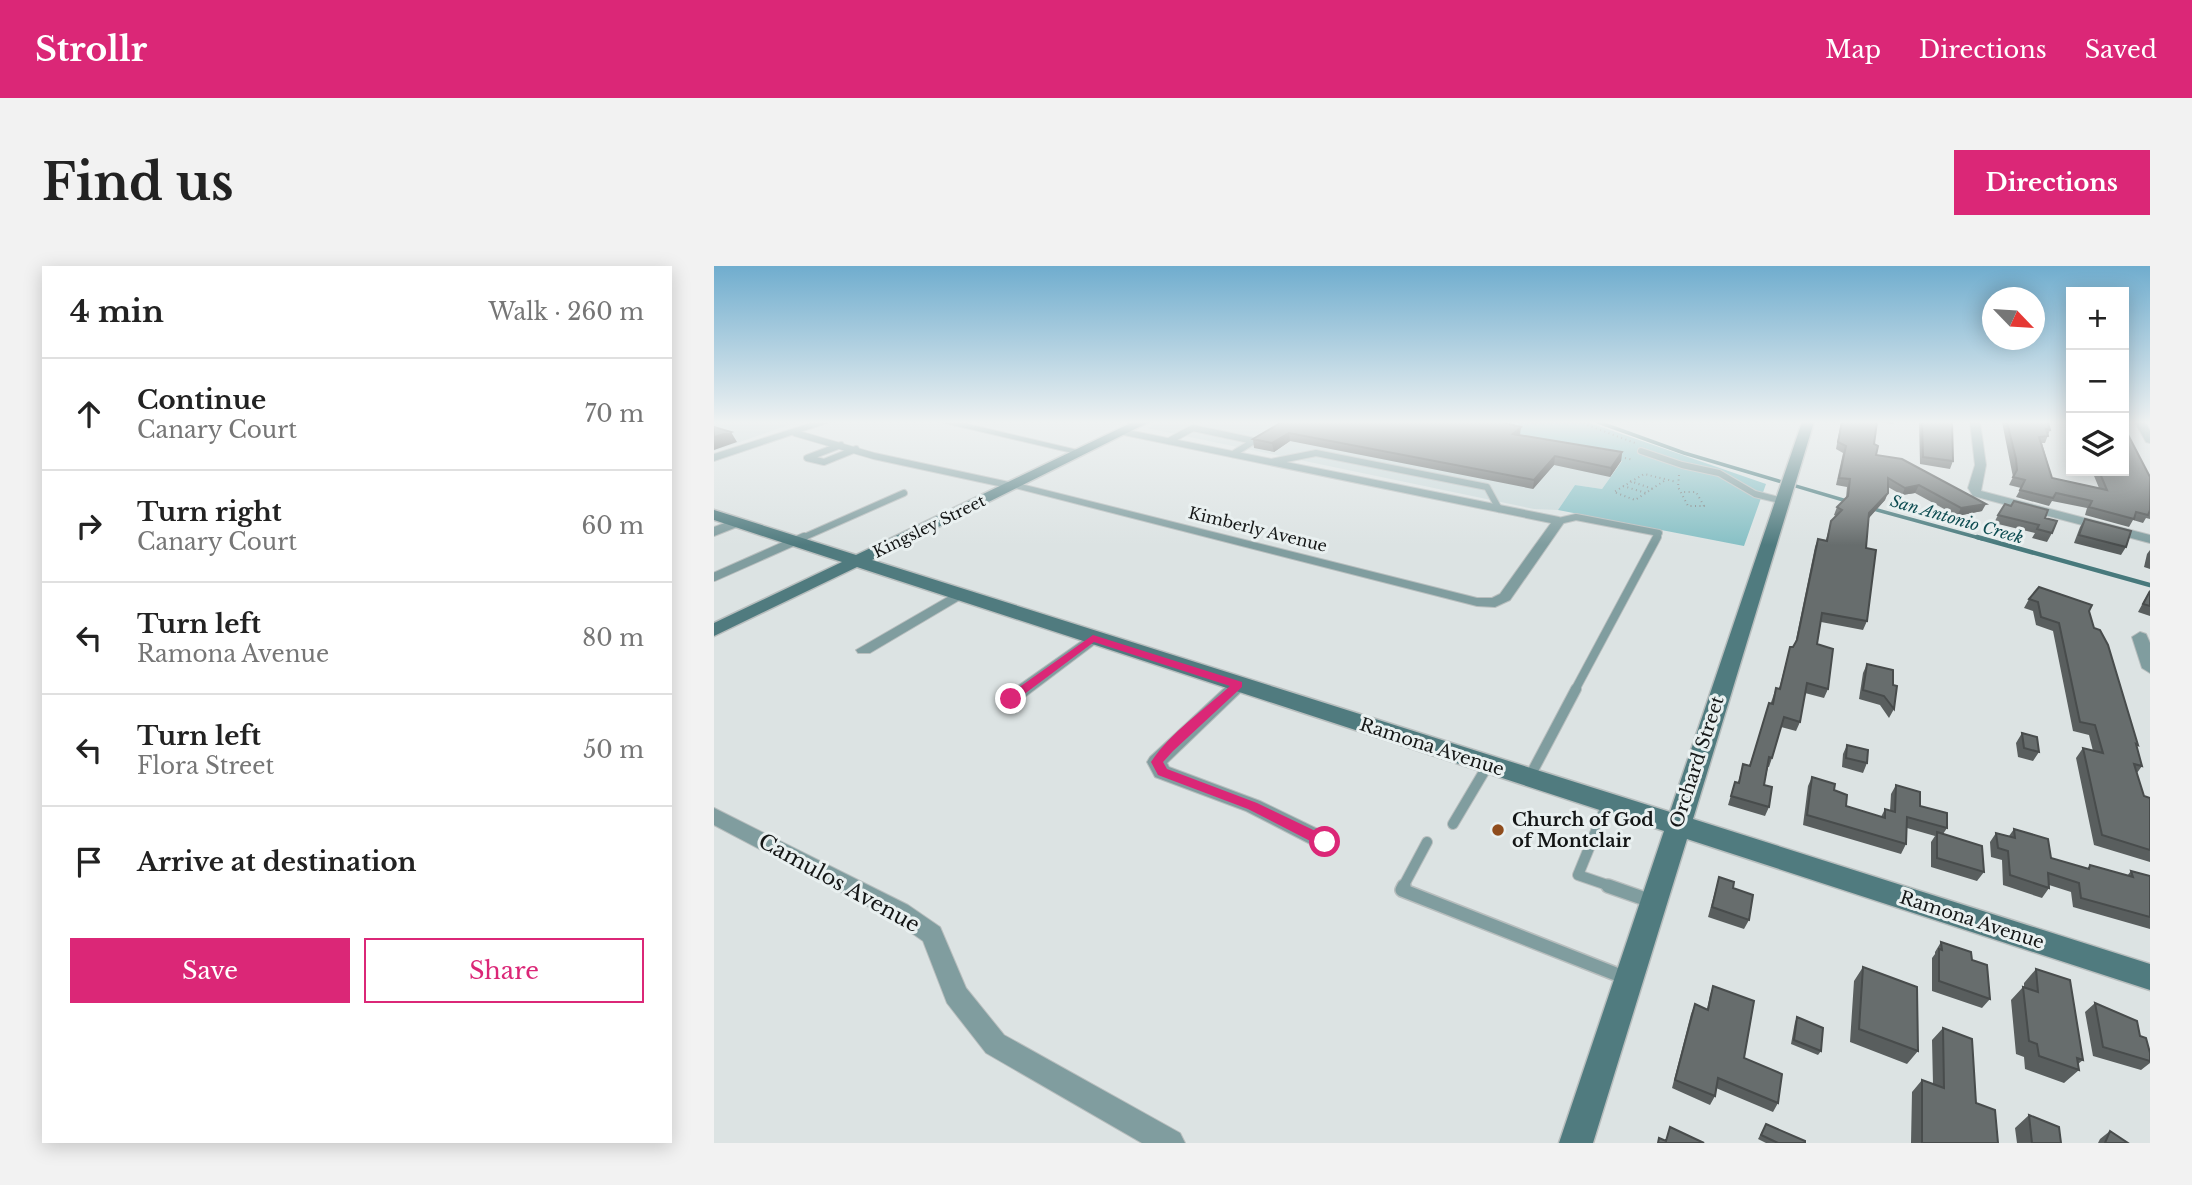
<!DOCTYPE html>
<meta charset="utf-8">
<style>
body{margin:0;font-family:"Libre Baskerville",serif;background:#f2f2f2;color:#222}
.controls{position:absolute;right:21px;top:21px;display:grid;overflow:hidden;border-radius:0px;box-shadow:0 4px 18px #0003}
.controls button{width:63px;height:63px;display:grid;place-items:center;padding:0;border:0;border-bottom:2px solid #e0e0e0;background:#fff;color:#222;font:35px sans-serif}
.compass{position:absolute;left:1268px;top:21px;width:63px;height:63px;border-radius:50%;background:#fff;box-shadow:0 4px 18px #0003;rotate:115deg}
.stop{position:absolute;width:21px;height:21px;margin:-16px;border:5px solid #db2777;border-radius:50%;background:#fff}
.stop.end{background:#db2777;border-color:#fff;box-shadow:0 2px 7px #0008}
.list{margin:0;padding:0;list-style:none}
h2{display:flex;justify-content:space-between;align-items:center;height:91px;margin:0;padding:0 28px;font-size:30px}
h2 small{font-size:23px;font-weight:400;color:#767676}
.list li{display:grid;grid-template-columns:46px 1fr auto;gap:21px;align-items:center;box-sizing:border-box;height:112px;padding:0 28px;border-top:2px solid #e0e0e0}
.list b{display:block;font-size:26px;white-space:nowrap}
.list p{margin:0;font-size:23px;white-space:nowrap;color:#767676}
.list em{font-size:23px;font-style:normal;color:#767676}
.actions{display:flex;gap:14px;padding:21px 28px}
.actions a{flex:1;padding:16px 0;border:2px solid #db2777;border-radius:0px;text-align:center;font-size:24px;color:#db2777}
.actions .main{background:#db2777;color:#fff}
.icon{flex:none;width:38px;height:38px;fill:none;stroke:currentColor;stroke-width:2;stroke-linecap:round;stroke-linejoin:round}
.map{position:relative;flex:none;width:1436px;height:877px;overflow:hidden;border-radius:0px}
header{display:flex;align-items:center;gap:42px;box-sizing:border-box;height:98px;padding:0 35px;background:#db2777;color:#fff}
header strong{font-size:33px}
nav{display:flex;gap:38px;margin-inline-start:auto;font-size:24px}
.intro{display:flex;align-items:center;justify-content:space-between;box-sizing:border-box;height:168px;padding:0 42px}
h1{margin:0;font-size:49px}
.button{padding:18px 32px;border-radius:0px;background:#db2777;color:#fff;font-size:24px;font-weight:700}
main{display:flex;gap:42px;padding:0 42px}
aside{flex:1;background:#fff;border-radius:0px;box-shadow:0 4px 18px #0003}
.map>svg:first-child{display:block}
</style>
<header>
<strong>Strollr</strong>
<nav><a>Map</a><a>Directions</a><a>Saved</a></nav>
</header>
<div class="intro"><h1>Find us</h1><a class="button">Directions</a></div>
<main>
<aside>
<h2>4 min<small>Walk · 260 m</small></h2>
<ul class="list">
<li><svg class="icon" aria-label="ahead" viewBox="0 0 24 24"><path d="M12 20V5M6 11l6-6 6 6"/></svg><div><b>Continue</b><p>Canary Court</p></div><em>70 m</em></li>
<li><svg class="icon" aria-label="right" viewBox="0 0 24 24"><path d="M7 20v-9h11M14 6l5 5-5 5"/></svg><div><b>Turn right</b><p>Canary Court</p></div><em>60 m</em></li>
<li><svg class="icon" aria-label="left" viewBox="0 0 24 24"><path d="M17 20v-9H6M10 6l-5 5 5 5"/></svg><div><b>Turn left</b><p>Ramona Avenue</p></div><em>80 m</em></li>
<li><svg class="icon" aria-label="left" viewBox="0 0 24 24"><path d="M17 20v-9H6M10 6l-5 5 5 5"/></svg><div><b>Turn left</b><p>Flora Street</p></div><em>50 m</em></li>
<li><svg class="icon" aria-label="arrive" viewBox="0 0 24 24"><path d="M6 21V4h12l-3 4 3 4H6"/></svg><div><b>Arrive at destination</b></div></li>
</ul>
<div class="actions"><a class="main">Save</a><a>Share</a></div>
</aside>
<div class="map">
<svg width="1436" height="877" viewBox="0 0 1436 877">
<rect width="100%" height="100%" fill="#dce3e3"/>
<path fill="#c8d8d9" d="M0 156H83L0 185Z
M446 156H806L797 166 807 169 801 176 908 195 888 223 861 219 844 244 820 243 433 162Z"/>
<path fill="#87c0c5" d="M806 156H873L1052 218 1030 280 844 244 861 219 888 223 908 195 801 176 806 169 797 167Z"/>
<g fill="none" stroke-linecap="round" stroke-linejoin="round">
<path stroke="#47797c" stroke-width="3.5" d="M884 156 970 187 1136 236
M1156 242 1269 273"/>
<path stroke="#47797c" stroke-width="4.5" d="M1263 271 1436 319"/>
<g stroke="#b8bebe" stroke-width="8">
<path id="lane-far3" d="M81 167 160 190 299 220
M455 175 479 162 540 175 519 188
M127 179 93 192 110 196 142 183
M927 185 968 199 1005 207 1041 228 1069 235
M557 196 602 187 773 221 785 243
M845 255 862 251 945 267 942 273
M86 273 190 227"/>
</g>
<g stroke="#b8bebe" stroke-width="10">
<path id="lane-far2" d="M0 311 90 271
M861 424 943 271"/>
</g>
<g stroke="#b8bebe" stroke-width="12">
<path id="lane-far1" d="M815 512 862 423
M893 538 864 609 899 621
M739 558 774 499
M689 621 713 576"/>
</g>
<g stroke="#b8bebe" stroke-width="16">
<path id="lane" d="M690 620 688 624 912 712
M894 620 937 635"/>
</g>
<g stroke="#b8bebe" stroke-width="2">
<path id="street" d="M100 156H116L0 195V188Z
M226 156H245L372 186 367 189Z
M1256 156H1266L1272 199 1267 225 1436 269V277L1259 230 1254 222 1261 199Z
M1421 156H1431L1436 165V177L1432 176Z
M409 163 845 251 851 255 796 334 781 341 763 340 293 220 299 216 763 332H778L786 328 837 257 405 168V164Z
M24 252 30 256 28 259 0 270V261Z
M244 325 251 329 249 332 156 387H144L142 384Z
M1426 366 1432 368 1436 377V407L1428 402 1418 371Z
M379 367 387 372 385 375 303 437H291L288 433 291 429Z
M524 414 530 415 532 419 530 423 453 497 455 501 546 535 618 570 622 576 618 582 611 584 604 582 532 545 441 511 433 496 436 491 518 415Z
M0 542 194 639 226 661 252 722 290 769 466 867 471 877H428L272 787 233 737 209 675 178 653 0 559Z"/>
</g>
<g stroke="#b8bebe" stroke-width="3">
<path id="secondary" d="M419 156H435L158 294 956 546 1088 156H1100L979 553 1436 698V724L973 573 879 877H845L950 565 143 301 0 370V357L128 296 0 254V244L142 289Z"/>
</g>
<path stroke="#767b7b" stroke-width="2" stroke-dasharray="1 3.5" stroke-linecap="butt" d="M865 156 921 177
M911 192 919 194
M965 209 964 221 974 240H990L982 226H967
M916 215 939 223
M950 215 921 234 900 226 930 208 963 216
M909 220 932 227"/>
<use href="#lane-far3" stroke="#809d9f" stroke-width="6"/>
<use href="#lane-far2" stroke="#809d9f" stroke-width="8"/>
<use href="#lane-far1" stroke="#809d9f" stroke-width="10"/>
<use href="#lane" stroke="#809d9f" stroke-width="13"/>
<use href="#street" fill="#809d9f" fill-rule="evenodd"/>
<use href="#secondary" fill="#507b7f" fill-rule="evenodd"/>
</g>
<path fill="#595e5e" d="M568 156 806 170 908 186 907 195 896 211 840 199 819 223 576 175 560 186 540 182 539 173Z
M1127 156H1163L1160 178 1162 189 1268 245 1243 250 1201 227 1188 229 1174 221 1171 234 1155 252 1152 282 1153 355 1149 364 1107 356 1103 378 1114 423 1110 432 1091 427 1086 456 1082 465 1067 461 1058 492 1055 501H1054L1050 519 1055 541 1051 550 1014 539 1021 516 1024 517 1029 498 1035 500 1062 422 1065 423 1076 381H1079L1081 378 1101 281 1104 273 1112 274 1117 255 1122 250 1120 249 1123 241 1132 232 1133 221 1122 219 1129 187 1122 183Z
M1164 156H1180L1179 158Z
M1205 156H1238L1239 195 1236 203 1206 198Z
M1288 156H1334L1336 164 1331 177H1328L1338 212 1385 222 1378 205H1410L1436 211V253L1432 252 1429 257 1419 254 1415 261 1371 249 1373 242 1338 235 1335 240 1302 231 1307 222 1295 219 1299 211Z
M1284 249 1331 252 1338 267 1333 276 1318 272 1321 267 1280 257Z
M1371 253 1412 281 1407 289 1360 277 1366 261Z
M1436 284V303L1430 301 1433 288Z
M1436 324V350L1424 346Z
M1315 333 1375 345 1380 362 1424 479 1423 481 1428 500 1423 507 1430 530 1436 532V596L1380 579 1362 492 1369 482 1379 485 1375 469 1359 465 1339 365 1322 359 1319 345 1310 342Z
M1153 398 1179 419 1180 443 1175 452 1166 439 1145 433 1149 407Z
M1308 467 1325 486 1319 495 1304 491 1302 477Z
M1133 479 1153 497 1149 507 1128 501 1129 488Z
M1098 511 1120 524 1132 540 1167 551 1171 543 1176 545 1177 528 1182 519 1233 562 1229 568 1270 606 1263 615 1217 601V576L1221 570 1193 562 1192 578 1187 588 1089 559 1094 520Z
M1300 563 1337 592 1373 603 1376 599 1413 610 1417 605 1436 610V663L1359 641 1357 626 1335 619V622L1328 632 1289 619 1288 594 1277 591 1276 576 1282 567 1295 570Z
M1005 611 1019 622 1035 654 1030 663 994 651Z
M1227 676 1258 694 1276 733 1268 742 1218 725V692L1221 688V686Z
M1149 701 1204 785 1193 798 1136 776 1140 715Z
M1322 703 1369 794 1364 798 1365 804 1350 817 1311 803 1310 791 1302 788 1297 734 1309 721H1310V717Z
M999 720 1030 792 1064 837 1059 846 1002 822 1001 830 996 839 958 822 977 748 981 738 993 743 996 729Z
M1381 737 1426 770 1436 787V797L1427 804 1379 790 1371 746Z
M1083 751 1107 785 1104 789 1077 778 1081 756Z
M1229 762 1262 837 1284 877H1197L1198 826 1208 814 1219 818 1218 774Z
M1315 849 1347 877H1303L1301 862Z
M1052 858 1091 877H1052L1044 873Z
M1396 865 1414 877H1384L1386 873Z"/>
<path fill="#484c4c" d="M807 161 806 169 799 168Z
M17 166 23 176 0 184V171Z
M575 167 576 175 560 186 558 177Z
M908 186 907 195 896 211 897 202Z
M841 190 840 199 819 223 820 214Z
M1205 219 1201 227 1188 229 1191 222Z
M1174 227 1171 234 1152 255 1155 247Z
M1272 238 1268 245 1243 250 1247 242Z"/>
<path fill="#676d6d" stroke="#484c4c" stroke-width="2" d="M568 156H788L807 161 799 168 908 186 897 202 841 190 820 214 575 167 558 177 539 173Z
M1128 156H1163L1160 178 1164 180 1162 189 1188 193 1272 238 1247 242 1205 219 1191 222 1174 212V227L1155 247 1152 282 1162 284 1153 355 1108 347 1103 378 1119 383 1114 423 1093 417 1086 456 1070 451 1058 492 1055 491 1050 519 1058 521 1055 541 1017 530 1021 516 1025 517 1029 498 1036 500 1055 437 1059 438 1062 422 1066 423 1076 381H1079L1083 374 1104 273 1113 275 1117 255 1128 244 1123 241 1134 230 1136 213 1125 212 1132 180 1124 176Z
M1208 156H1238L1239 195 1209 191Z
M1293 156H1334L1336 164 1332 163 1334 170 1325 171 1338 212 1393 224 1385 205H1410V161L1436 211V244L1434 249 1422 246 1420 253 1375 241 1378 235 1342 227 1339 232 1306 224 1311 214 1299 211 1303 204 1302 193Z
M0 161 17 166 0 171Z
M1300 235 1334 244 1331 252 1343 255 1338 267 1323 263 1325 259 1284 249 1291 238 1297 240Z
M1371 253 1417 265 1412 281 1365 269Z
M1325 321 1378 339 1375 345 1380 362 1386 364 1394 379 1424 479 1422 478 1428 500 1420 498 1430 530 1436 532V584L1388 569 1369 482 1389 487 1381 459 1366 456 1345 357 1327 351 1324 336 1315 333Z
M1436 325V340L1429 338Z
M1153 398 1179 404V419L1183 420 1180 443 1170 430 1149 424Z
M1308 467 1323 471 1325 486 1310 482Z
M1133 479 1154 484 1153 497 1132 492Z
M1098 511 1121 518 1120 524 1133 529 1132 540 1171 552V543L1181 546 1182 519 1206 526V540L1233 547V562L1193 551 1192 578 1093 549Z
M1300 563 1334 573 1337 592 1375 603 1376 599 1419 611 1417 605 1436 610V651L1367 632 1365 617 1334 607 1335 622 1296 609 1294 585 1284 582 1282 567 1301 572Z
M1223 566 1268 580 1270 606 1223 592Z
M1005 611 1020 616 1019 622 1039 629 1035 654 998 641Z
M1227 676 1257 686 1258 694 1273 699 1276 733 1225 715V683L1228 684Z
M1149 701 1203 721 1204 785 1145 763Z
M1322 703 1356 714 1369 794 1363 792 1365 804 1325 790 1323 778 1315 775 1309 721 1324 726Z
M999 720 1040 735 1030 792 1068 808 1064 837 1004 812 1001 830 961 814 981 738 994 744Z
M1381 737 1423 755 1426 770 1432 772 1436 787V795L1389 781Z
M1083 751 1109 762 1107 785 1080 774Z
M1229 762 1258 773 1262 837 1281 844 1284 877H1208V814L1230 822Z
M1315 849 1345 861 1347 877H1318Z
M1052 858 1091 875V877H1064L1047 869Z
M956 861 990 877H944L945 872 952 875Z
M1396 865 1414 877H1391Z"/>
<linearGradient id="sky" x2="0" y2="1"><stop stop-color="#70adce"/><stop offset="0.56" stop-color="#eff2f2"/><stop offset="1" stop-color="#eff2f2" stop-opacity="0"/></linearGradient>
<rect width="1436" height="279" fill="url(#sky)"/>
<path fill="#db2777" d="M379 369 528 416V421L459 485 449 496 453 503 543 537 616 572V580H606L534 543 444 509 437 496C457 466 490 444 516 420L380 376 301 435H293V430Z"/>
<circle fill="#8f4c1c" stroke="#e9f0f0" stroke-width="2.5" cx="784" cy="564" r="7"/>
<g text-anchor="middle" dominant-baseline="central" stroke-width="6" stroke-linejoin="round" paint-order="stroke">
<g font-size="16" font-style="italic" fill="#0e4d52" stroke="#e9f0f0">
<text transform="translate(1243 253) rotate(16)">San Antonio Creek</text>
</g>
<g font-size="16" fill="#141616" stroke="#e9f0f0">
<text transform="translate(215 260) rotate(-26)">Kingsley Street</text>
<text transform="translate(544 263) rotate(14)">Kimberly Avenue</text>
</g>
<g font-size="18" fill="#141616" stroke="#e9f0f0">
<text transform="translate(718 481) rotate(18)">Ramona Avenue</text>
<text transform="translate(983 496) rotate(-72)">Orchard Street</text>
<text transform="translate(1258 654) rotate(18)">Ramona Avenue</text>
</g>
<g font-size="18" font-weight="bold" fill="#141616" stroke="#e9f0f0" text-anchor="start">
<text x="798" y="554">Church of God<tspan x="798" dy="21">of Montclair</tspan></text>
</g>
<g font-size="21" fill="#141616" stroke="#e9f0f0">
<text transform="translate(125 617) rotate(29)">Camulos Avenue</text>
</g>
</g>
</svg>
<div class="controls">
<button>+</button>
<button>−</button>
<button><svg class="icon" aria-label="layers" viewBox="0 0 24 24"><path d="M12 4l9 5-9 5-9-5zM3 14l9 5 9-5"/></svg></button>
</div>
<svg class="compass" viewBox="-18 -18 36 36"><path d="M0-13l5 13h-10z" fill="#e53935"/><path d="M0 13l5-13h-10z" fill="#767676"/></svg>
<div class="stop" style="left:611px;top:576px"></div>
<div class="stop end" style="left:297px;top:433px"></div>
</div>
</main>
